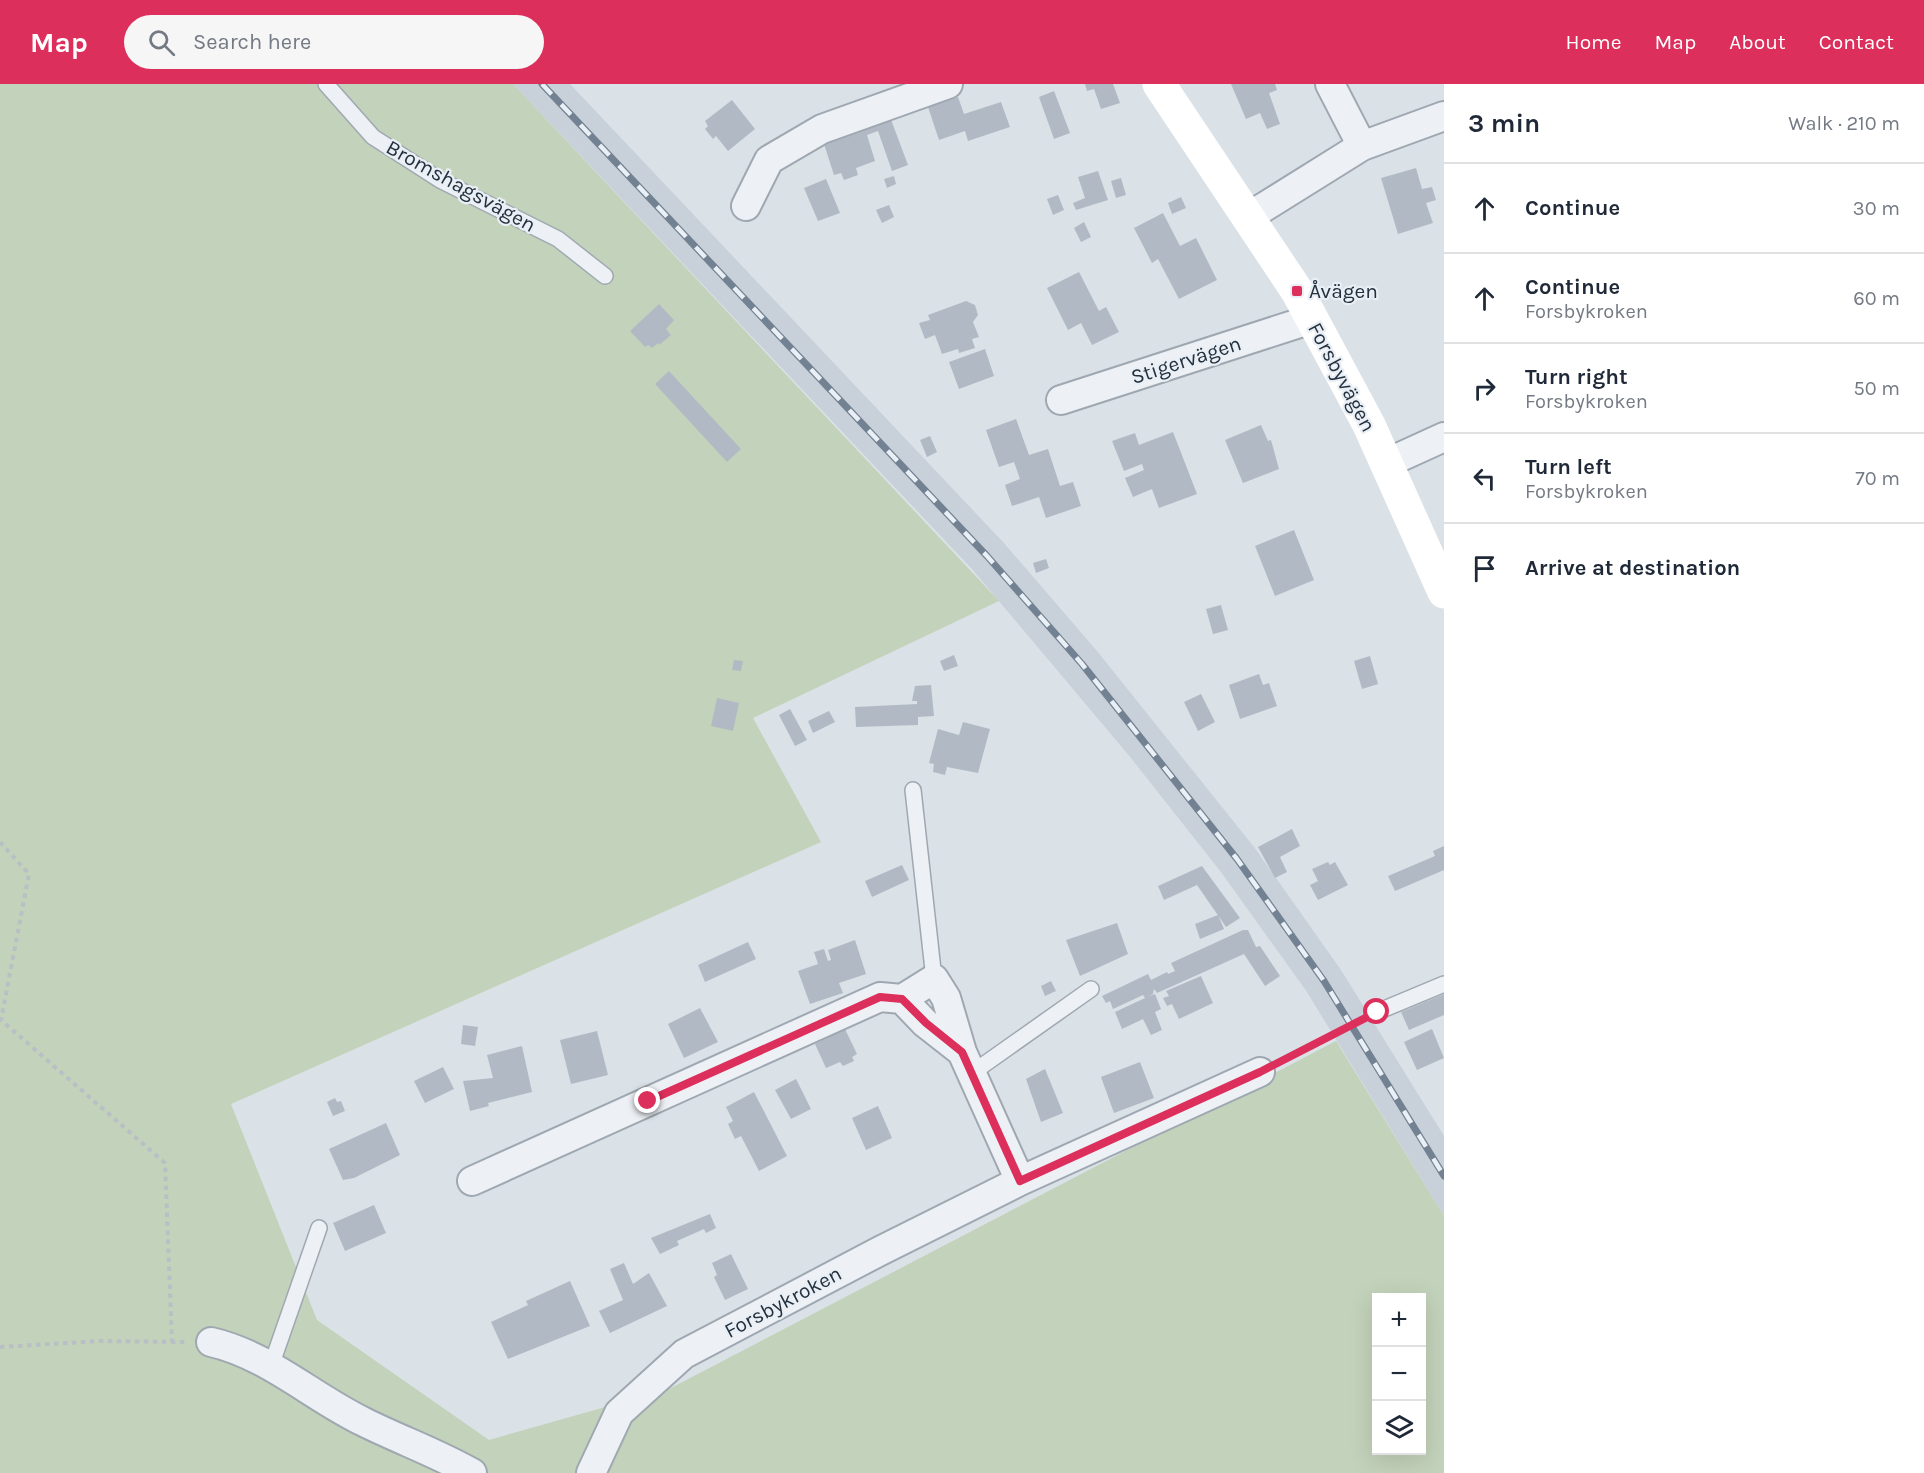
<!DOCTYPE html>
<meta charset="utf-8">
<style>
body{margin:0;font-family:Karla,sans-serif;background:#f6f6f7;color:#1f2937}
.controls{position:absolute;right:18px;bottom:18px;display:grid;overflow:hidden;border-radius:0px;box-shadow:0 6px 24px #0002}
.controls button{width:54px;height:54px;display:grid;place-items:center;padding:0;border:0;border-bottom:2px solid #e0e1e3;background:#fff;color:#1f2937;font:30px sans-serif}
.stop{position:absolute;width:18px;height:18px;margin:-14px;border:4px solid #dc2f5c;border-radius:50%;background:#fff}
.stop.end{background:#dc2f5c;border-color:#fff;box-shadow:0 2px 6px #0008}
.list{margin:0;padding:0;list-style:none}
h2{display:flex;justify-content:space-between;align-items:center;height:78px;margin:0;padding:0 24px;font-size:26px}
h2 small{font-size:20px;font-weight:400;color:#747a83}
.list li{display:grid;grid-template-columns:39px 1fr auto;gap:18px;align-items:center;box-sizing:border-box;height:90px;padding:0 24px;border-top:2px solid #e0e1e3}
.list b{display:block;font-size:22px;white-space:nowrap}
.list p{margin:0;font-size:20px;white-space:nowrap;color:#747a83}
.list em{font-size:20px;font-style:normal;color:#747a83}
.icon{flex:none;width:33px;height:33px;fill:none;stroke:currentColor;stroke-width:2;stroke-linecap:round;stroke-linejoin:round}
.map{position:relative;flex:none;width:1444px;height:1389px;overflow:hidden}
header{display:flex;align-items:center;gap:36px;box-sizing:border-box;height:84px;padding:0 30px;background:#dc2f5c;color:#fff}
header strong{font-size:28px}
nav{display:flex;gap:33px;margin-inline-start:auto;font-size:21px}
.search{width:420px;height:54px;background:#f6f6f7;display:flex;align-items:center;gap:15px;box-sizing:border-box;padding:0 21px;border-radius:33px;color:#747a83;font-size:22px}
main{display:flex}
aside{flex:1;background:#fff}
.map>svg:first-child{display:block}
</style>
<header>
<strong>Map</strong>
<div class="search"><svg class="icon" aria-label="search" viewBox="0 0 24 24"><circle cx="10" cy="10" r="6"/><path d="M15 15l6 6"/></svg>Search here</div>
<nav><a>Home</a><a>Map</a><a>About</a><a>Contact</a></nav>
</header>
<main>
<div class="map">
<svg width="1444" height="1389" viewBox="0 0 1444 1389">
<rect width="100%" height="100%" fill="#dae1e7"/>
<path fill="#c8d0d9" d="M513 0H570L1003 458 1097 567 1254 763 1341 886 1444 1052V1132L1307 908 1221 788 1131 674 972 485Z"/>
<path fill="#c3d2ba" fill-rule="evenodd" d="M0 0H513L999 517 753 634 821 758 231 1020 317 1236 489 1356 669 1305 1336 957 1444 1132V1389H0ZM1376 1214H1422V1366H1376Z"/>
<path fill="#b1bac4" d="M1085 0H1113L1120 19 1101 25 1094 5 1087 7Z
M1231 0H1275L1277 6 1269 9 1280 40 1267 45 1260 29 1246 35Z
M1054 7 1070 49 1054 55 1039 13Z
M958 13 964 30 1001 18 1010 43 968 57 965 47 939 56 928 23Z
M732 16 755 45 728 67 716 52 713 55 705 45 708 42 705 37Z
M890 33 908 81 892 87 878 47 867 51 875 77 856 84 858 91 844 96 841 89 834 91 823 57Z
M1416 84 1422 105 1432 103 1436 116 1426 119 1433 139 1398 150 1381 94Z
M1098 87 1108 116 1076 126 1073 119 1085 114 1078 93Z
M894 92 896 100 887 104 884 95Z
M1121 94 1126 111 1116 114 1111 97Z
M826 95 840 129 818 137 804 104Z
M1058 111 1064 126 1053 131 1047 115Z
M1181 113 1186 124 1172 130 1168 119Z
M889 121 894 133 882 139 876 126Z
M1163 129 1180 162 1196 154 1217 196 1179 215 1158 175 1152 179 1134 144Z
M1084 138 1091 153 1081 158 1074 144Z
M1079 188 1099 227 1106 223 1119 248 1092 261 1081 239 1068 246 1047 204Z
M966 217 975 221 978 231 973 238 979 253 972 255 975 264 959 269 958 265 942 270 935 251 925 255 919 239 930 236 928 231Z
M659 220 674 236 666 245 671 251 659 261 658 259 652 264 648 261 645 263 630 247Z
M985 265 994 292 959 305 949 278Z
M669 287 741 365 727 378 655 300Z
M1016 335 1029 371 1048 365 1060 402 1073 398 1081 422 1046 434 1039 413 1012 422 1005 401 1020 395 1014 378 999 383 986 346Z
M1261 341 1268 357 1271 356 1279 385 1243 399 1225 356Z
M1173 348 1197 410 1159 424 1152 405 1133 413 1125 394 1144 386 1142 380 1124 387 1112 357 1135 349 1139 361Z
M930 352 937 368 927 373 920 356Z
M1294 446 1314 496 1275 512 1255 462Z
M1046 475 1049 484 1036 489 1033 479Z
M1221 521 1228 546 1213 550 1206 525Z
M954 571 958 582 944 587 940 577Z
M1370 572 1378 600 1362 605 1354 577Z
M734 576 743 577 741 587 732 586Z
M1259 590 1263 601 1269 599 1277 622 1240 635 1229 601Z
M931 601 934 632 918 633V641L856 643 855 623 917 620V617H912L915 602Z
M1201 610 1215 638 1198 647 1184 618Z
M717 614 739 619 733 647 711 642Z
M790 625 807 656 795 662 779 631Z
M829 627 835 638 813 649 808 637Z
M963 638 990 645 978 689 947 683 945 691 933 688 934 680 929 679 938 645 959 651Z
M1292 745 1300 762 1280 773 1287 788 1275 794 1258 763Z
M1444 762V786L1395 807 1388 792 1435 772 1433 767Z
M1328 778 1330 781 1335 778 1348 801 1318 816 1310 801 1318 797 1312 785Z
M902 781 909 796 872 813 865 797Z
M1202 782 1240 834 1226 843 1197 801 1164 816 1158 802Z
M1218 831 1224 845 1200 855 1195 840Z
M1117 839 1128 870 1080 892 1066 856Z
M1243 846H1248L1256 863 1260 862 1280 892 1265 902 1244 870 1157 909 1154 905 1153 910 1147 913 1155 910 1161 925 1155 928 1162 946 1151 951 1143 935 1122 945 1115 928 1145 914 1143 911 1113 925 1110 917 1106 919 1102 912 1148 890 1151 896 1167 888 1168 890 1175 887 1171 879Z
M855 856 866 890 839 899 843 909 810 920 798 887 818 880 814 868 824 865 828 877 831 876 828 866Z
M748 858 756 875 705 898 698 881Z
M1201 892 1213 919 1179 935 1172 920 1167 922 1163 914 1169 912 1166 907Z
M1051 897 1056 907 1045 912 1041 902Z
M1444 910V931L1409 946 1401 928Z
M700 924 718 958 684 974 668 940Z
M463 941 478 943 475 962 461 960Z
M845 945 857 970 852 973 854 977 843 982 840 978 826 984 815 960Z
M1432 945 1444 974 1417 986 1404 958Z
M597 947 608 991 571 1000 560 956Z
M522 962 532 1008 488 1019 489 1022 470 1027 463 997 493 994 487 971Z
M1140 978 1154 1014 1114 1029 1101 993Z
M443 983 454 1005 425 1019 414 997Z
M1045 985 1063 1029 1041 1038 1026 995Z
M796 995 811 1025 791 1035 775 1006Z
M754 1008 787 1072 759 1087 741 1052 735 1055 728 1040 733 1037 726 1023Z
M335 1014 337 1018 341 1017 345 1027 333 1032 327 1018Z
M878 1022 892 1054 866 1066 852 1034Z
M386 1039 400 1071 354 1094 343 1096 329 1065Z
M374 1121 386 1149 345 1167 333 1139Z
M710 1130 716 1144 706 1149 704 1145 677 1157 679 1161 660 1170 651 1154Z
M731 1170 748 1205 725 1216 714 1193 717 1191 712 1179Z
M624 1179 633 1200 649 1189 667 1222 610 1249 599 1227 623 1216 610 1185Z
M570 1197 590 1242 508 1275 491 1238 528 1221 526 1217Z"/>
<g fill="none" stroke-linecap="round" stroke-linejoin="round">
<g stroke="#9fa8b1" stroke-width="18">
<path id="lane" d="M326 0 373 53 440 96 558 155 605 192
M913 706 934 895
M1377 928 1444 900
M972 989 1091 905
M271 1282 319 1144"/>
</g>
<g stroke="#9fa8b1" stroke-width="32">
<path id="street" d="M1330 0 1362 62
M746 122 769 76 822 45 948 0
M1248 130 1261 125 1362 62 1444 32
M1061 316 1312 235
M1387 379 1444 353
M962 968 925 939 902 915 934 895 946 914 962 968 1020 1097
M472 1097 880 913 902 915
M211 1258C268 1271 312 1313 364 1338 400 1356 437 1369 472 1389
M591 1389 619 1329 684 1270 880 1167 1020 1097 1260 988"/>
</g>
<path stroke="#b8bfc5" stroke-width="4" stroke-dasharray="4.5 4.5" stroke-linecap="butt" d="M0 758 29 790 1 936 165 1079 172 1258
M1285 976 1361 936
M0 1263 100 1257 185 1258"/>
<use href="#lane" stroke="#edf1f5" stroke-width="15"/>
<use href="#street" stroke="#edf1f5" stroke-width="28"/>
<path stroke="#fff" stroke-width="33" d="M1159 0 1297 207 1369 341 1444 508"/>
<g stroke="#728292" stroke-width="7">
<path id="rail" d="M542 0 987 472 1082 580 1237 775 1324 897 1444 1092"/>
</g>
<use href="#rail" stroke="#e9eff5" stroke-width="4.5" stroke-dasharray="14" stroke-linecap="butt"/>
</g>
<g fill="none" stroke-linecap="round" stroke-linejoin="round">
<path stroke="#dc2f5c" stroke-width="8" d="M648 1017 880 913 902 915 926 939 962 968 1020 1097 1260 988 1377 928"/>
</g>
<rect fill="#dc2f5c" stroke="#e9eff5" stroke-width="2" x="1291" y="201" width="12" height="12" rx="3"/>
<g text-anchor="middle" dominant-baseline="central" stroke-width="4.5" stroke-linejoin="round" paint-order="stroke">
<g font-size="21" fill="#23303e" stroke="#e9eff5">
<text transform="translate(461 102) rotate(29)">Bromshagsvägen</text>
<text transform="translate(1186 276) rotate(-18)">Stigervägen</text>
<text transform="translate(1342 293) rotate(62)">Forsbyvägen</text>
<text transform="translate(783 1218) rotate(-28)">Forsbykroken</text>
</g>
<g font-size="21" fill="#23303e" stroke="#e9eff5" text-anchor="start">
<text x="1309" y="207">Åvägen</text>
</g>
</g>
</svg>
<div class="controls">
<button>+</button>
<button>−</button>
<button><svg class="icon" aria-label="layers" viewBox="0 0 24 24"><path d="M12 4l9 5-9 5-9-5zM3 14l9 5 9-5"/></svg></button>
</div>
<div class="stop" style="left:1377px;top:928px"></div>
<div class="stop end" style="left:648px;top:1017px"></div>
</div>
<aside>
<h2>3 min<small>Walk · 210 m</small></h2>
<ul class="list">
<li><svg class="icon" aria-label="ahead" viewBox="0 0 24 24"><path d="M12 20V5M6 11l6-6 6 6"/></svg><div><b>Continue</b></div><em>30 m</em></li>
<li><svg class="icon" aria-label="ahead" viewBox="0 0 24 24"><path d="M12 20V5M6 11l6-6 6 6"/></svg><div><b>Continue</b><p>Forsbykroken</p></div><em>60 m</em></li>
<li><svg class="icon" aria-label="right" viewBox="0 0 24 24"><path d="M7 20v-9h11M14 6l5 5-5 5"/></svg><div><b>Turn right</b><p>Forsbykroken</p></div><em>50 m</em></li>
<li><svg class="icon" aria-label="left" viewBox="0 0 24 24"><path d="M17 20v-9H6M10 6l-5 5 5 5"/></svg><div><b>Turn left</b><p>Forsbykroken</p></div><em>70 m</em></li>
<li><svg class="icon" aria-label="arrive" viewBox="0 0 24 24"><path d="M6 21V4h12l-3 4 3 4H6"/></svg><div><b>Arrive at destination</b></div></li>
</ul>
</aside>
</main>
